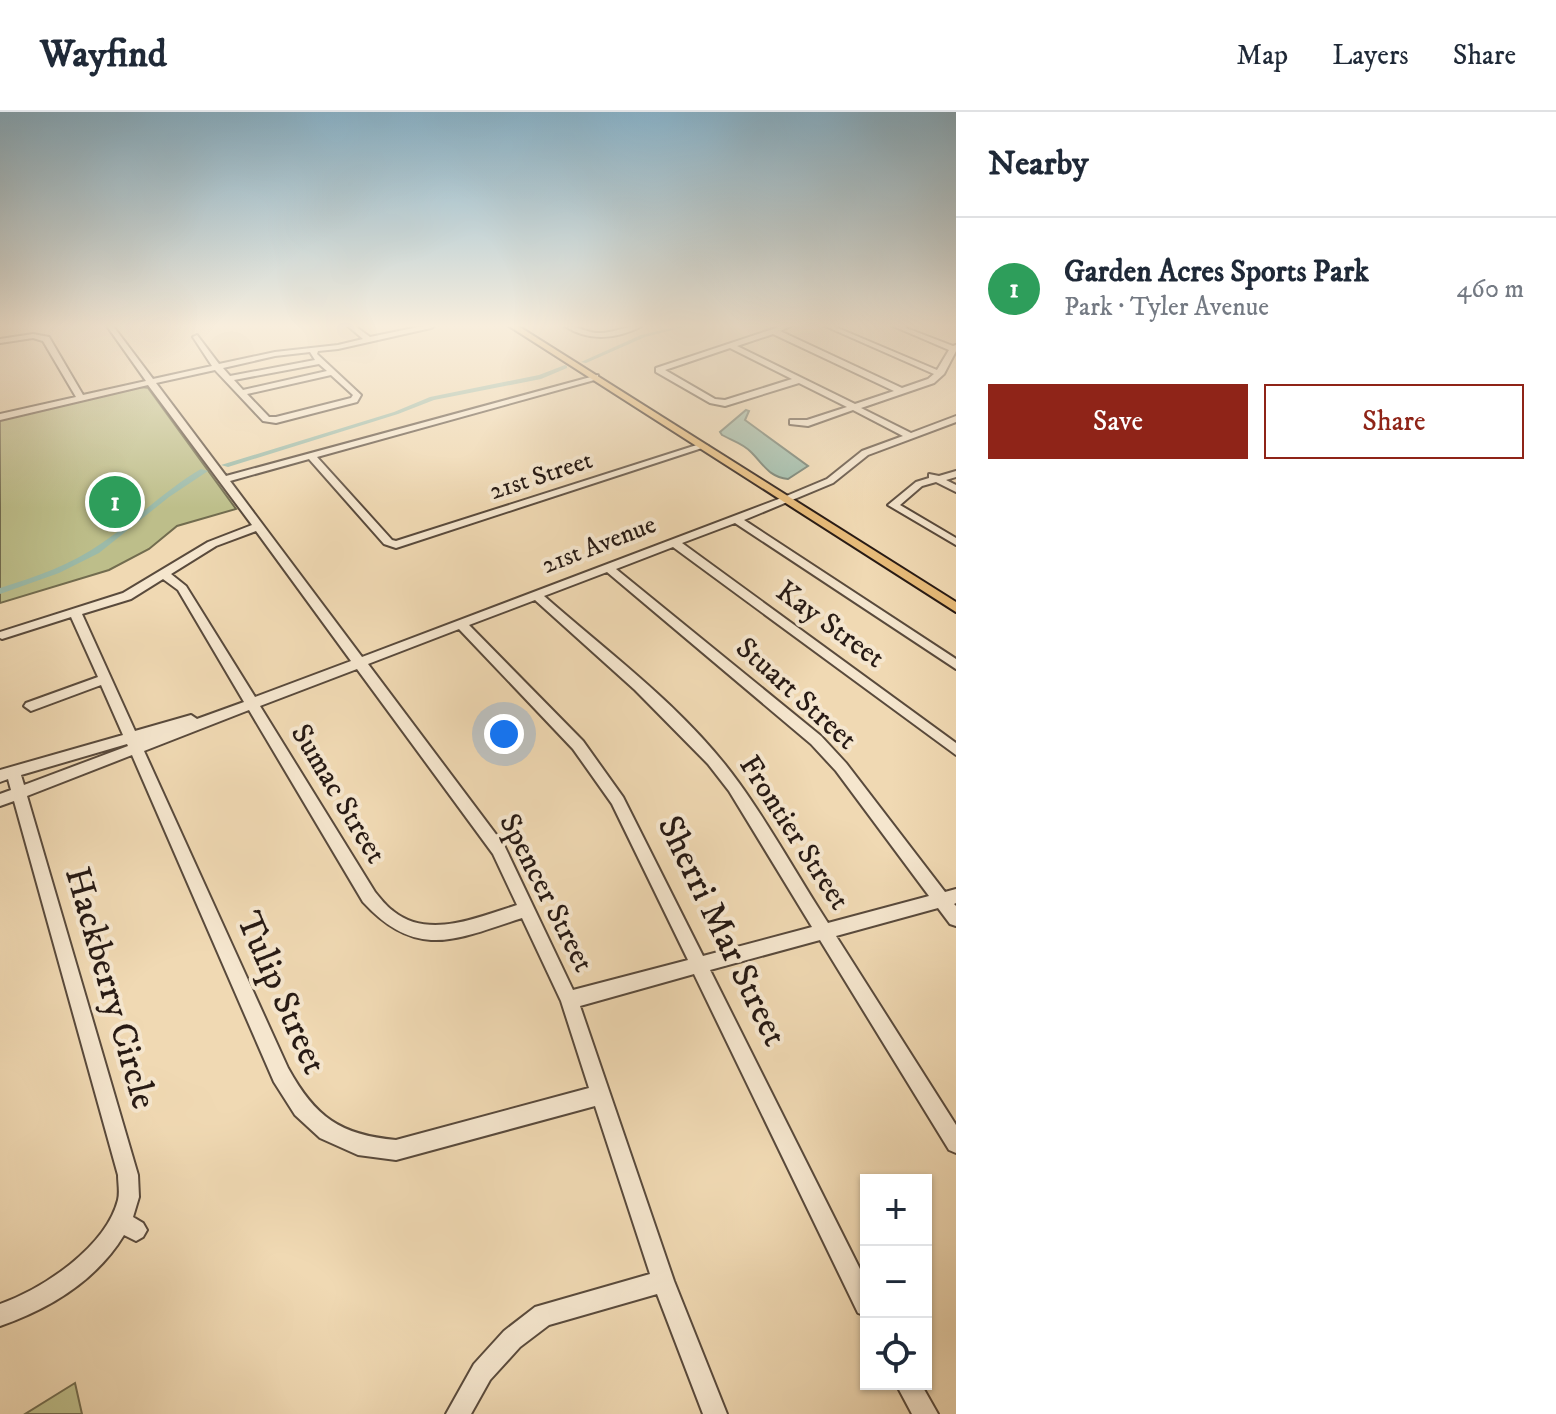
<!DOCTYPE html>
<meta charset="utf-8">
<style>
body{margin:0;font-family:"IM FELL DW Pica",serif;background:#f6f6f7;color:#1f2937}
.controls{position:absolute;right:24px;bottom:24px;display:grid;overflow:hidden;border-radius:0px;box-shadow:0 2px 6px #0004}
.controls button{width:72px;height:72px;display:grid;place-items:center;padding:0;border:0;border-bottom:2px solid #e0e1e3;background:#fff;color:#1f2937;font:40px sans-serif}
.you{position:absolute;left:504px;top:622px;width:28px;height:28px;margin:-20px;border:6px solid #fff;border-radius:50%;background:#1a73e8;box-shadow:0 0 0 12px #1a73e833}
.badge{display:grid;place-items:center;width:52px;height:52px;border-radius:50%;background:#8f2418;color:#fff;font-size:26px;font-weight:700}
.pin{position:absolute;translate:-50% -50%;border:4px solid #fff;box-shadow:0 2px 8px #0006}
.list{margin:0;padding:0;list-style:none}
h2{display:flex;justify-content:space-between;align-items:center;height:104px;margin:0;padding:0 32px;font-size:34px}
h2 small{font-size:26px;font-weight:400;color:#747a83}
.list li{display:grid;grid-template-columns:52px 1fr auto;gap:24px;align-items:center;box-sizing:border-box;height:144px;padding:0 32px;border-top:2px solid #e0e1e3}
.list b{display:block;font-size:30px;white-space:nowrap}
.list p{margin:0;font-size:26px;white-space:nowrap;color:#747a83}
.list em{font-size:26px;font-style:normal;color:#747a83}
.actions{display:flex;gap:16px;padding:24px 32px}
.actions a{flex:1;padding:18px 0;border:2px solid #8f2418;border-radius:0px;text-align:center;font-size:28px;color:#8f2418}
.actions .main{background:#8f2418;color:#fff}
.icon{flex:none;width:44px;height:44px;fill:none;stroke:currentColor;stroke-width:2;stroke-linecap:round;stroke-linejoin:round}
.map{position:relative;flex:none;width:956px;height:1302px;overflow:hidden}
header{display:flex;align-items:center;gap:48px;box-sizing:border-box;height:112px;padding:0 40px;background:#fff;border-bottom:2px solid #e0e1e3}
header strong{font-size:38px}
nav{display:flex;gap:44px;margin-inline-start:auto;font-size:28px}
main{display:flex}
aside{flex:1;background:#fff}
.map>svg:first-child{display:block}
</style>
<header>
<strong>Wayfind</strong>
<nav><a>Map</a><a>Layers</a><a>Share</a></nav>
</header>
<main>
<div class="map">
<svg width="956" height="1302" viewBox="0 0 956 1302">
<rect width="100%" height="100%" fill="#f0d9b3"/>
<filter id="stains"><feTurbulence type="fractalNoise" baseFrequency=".0025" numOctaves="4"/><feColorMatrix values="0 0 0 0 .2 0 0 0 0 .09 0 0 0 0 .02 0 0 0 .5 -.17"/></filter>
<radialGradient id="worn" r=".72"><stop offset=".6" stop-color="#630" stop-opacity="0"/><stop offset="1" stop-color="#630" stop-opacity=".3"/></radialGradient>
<path fill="#bdbe8a" stroke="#726c4f" stroke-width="2" d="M141 275 148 276 236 397 177 414 149 437 109 458 0 491V308Z
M75 1271 82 1302H25Z"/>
<path fill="#9bbaa9" stroke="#6d7a6d" stroke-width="2" d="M746 298 749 299 745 308 808 354 788 367C769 365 764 353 751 340 744 332 731 328 722 323L720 320Z"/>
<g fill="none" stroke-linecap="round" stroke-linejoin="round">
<path fill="#9bbaa9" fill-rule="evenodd" d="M680 214H688L645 225 586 251 581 250 641 223Z
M565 253 567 254V256L541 267 434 288 398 302 228 355 221 353 394 300 430 285 539 263Z
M201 357 208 359 169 385 99 441 59 461 0 482V476C35 465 71 453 102 431 136 408 165 378 201 357Z"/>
<g stroke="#594a3c" stroke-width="4">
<path id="minor" d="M107 214H113L153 267 212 254 193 225 197 223 219 252 275 240 338 233 363 227 348 214H355L370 225 423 214H434L431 216 338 237 318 239 317 242 361 283 357 290 276 311 263 309 215 258 156 271 226 364 598 263V267L317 345 392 428 396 429 700 332 708 334 396 436 384 432 309 347 230 369 362 545 784 385 827 367 862 339 903 324 853 298 808 314 790 312V308H807L847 295 799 271 725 294 710 291 656 260V256L782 214H791L780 219 902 276 928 267 934 262 825 214H833L937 258 949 238 893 214H901L953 234 956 233V239L944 262 934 271 861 296 911 321 956 304V310L868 343 833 371 744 408 956 547V557L735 411 682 431 956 631V643L673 435 616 457 821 624 846 651 945 780 956 777V791L954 792 956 794V814L950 812 938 796 836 824 956 1013V1041L949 1038 820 828 710 858 866 1169V1204L858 1201 694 862 580 894 674 1169 727 1302H703L657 1182 549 1213 520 1235 490 1268 471 1302H446L474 1252 504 1219 535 1195 650 1162 595 994 396 1048 358 1043 320 1026 295 1003 274 970 132 643 27 684 138 1063 139 1085 133 1105 143 1111 147 1118 143 1125 136 1129 124 1123C96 1169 49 1197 0 1214V1192C43 1177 106 1135 118 1088 120 1080 118 1071 118 1063L14 689 0 694V682L11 678 8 667 0 670V658L123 623 101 573 31 599 24 594 26 591 98 565 71 505 2 527 0 526V520L123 481 208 430 252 413 148 273 0 308V302L76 285 43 229 33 226 0 231V227L33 222 49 225 83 283 146 269ZM773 222 894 279 855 292 737 234ZM730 236 792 267 725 288 715 287 665 258ZM310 240 315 248 230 264 223 256 275 244ZM319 252 327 259 243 278 234 268ZM331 263 353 283 351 286 276 305H269L247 282ZM256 419 351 549 255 585 186 474 171 462 216 434ZM607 460 811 632 836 659 929 784 828 811C798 765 771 715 739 671 687 598 611 543 544 484ZM163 467 178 478 244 590 197 607 191 603 135 619 82 502 131 487ZM535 488 635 578 708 652 729 679 812 815 703 844 623 685 583 629 469 513ZM459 517 573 637 612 692 688 848 573 878 504 733 368 552ZM357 557 493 742 517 793C478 805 429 828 393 799 386 794 380 786 375 780L260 594ZM249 598 363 790C417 849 457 827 522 806L561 889 589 976 396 1028C340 1023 315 1005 288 956L144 639ZM127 632 128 634 24 673 21 663Z
M565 214C576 213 585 220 597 221 612 222 626 213 642 214 617 227 589 230 565 214Z
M956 359V365L946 368 956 373V380L936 370 922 374 900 393 956 426V433L888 393 916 370 929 366V362L939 364Z
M896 1272H921L938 1302H912Z"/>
</g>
<g stroke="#271a14" stroke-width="4">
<path id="major" d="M509 214H518L956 490V500Z"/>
</g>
<use href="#minor" fill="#f5e6ce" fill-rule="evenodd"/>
<use href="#major" fill="#e8bc7a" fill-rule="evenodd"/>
</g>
<linearGradient id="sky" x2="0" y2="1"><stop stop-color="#89b6cf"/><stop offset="0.54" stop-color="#f8eedd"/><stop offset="1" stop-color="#f8eedd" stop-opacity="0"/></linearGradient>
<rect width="956" height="396" fill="url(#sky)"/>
<g text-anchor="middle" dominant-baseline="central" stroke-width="8" stroke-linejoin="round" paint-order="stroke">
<g font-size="26" fill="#271a14" stroke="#f5e6ce">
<text transform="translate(541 364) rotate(-18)">21st Street</text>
<text transform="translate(599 433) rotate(-21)">21st Avenue</text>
</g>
<g font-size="30" fill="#271a14" stroke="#f5e6ce">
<text transform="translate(830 513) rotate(36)">Kay Street</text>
<text transform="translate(796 582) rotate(42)">Stuart Street</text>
<text transform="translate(338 682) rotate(59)">Sumac Street</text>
<text transform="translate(794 721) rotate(57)">Frontier Street</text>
<text transform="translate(546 781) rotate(63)">Spencer Street</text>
</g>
<g font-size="36" fill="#271a14" stroke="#f5e6ce">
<text transform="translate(722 819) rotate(64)">Sherri Mar Street</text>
<text transform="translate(110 876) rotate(74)">Hackberry Circle</text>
<text transform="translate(281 881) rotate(66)">Tulip Street</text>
</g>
</g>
<rect width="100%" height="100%" filter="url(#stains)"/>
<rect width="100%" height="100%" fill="url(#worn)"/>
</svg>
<div class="controls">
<button>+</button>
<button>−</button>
<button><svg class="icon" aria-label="locate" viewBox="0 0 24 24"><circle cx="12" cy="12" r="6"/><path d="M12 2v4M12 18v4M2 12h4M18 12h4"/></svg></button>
</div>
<div class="you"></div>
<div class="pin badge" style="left:115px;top:390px;background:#2e9e5b">1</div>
</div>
<aside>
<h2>Nearby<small></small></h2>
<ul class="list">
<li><span class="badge" style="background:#2e9e5b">1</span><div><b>Garden Acres Sports Park</b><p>Park · Tyler Avenue</p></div><em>460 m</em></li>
</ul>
<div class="actions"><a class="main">Save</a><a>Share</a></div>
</aside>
</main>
